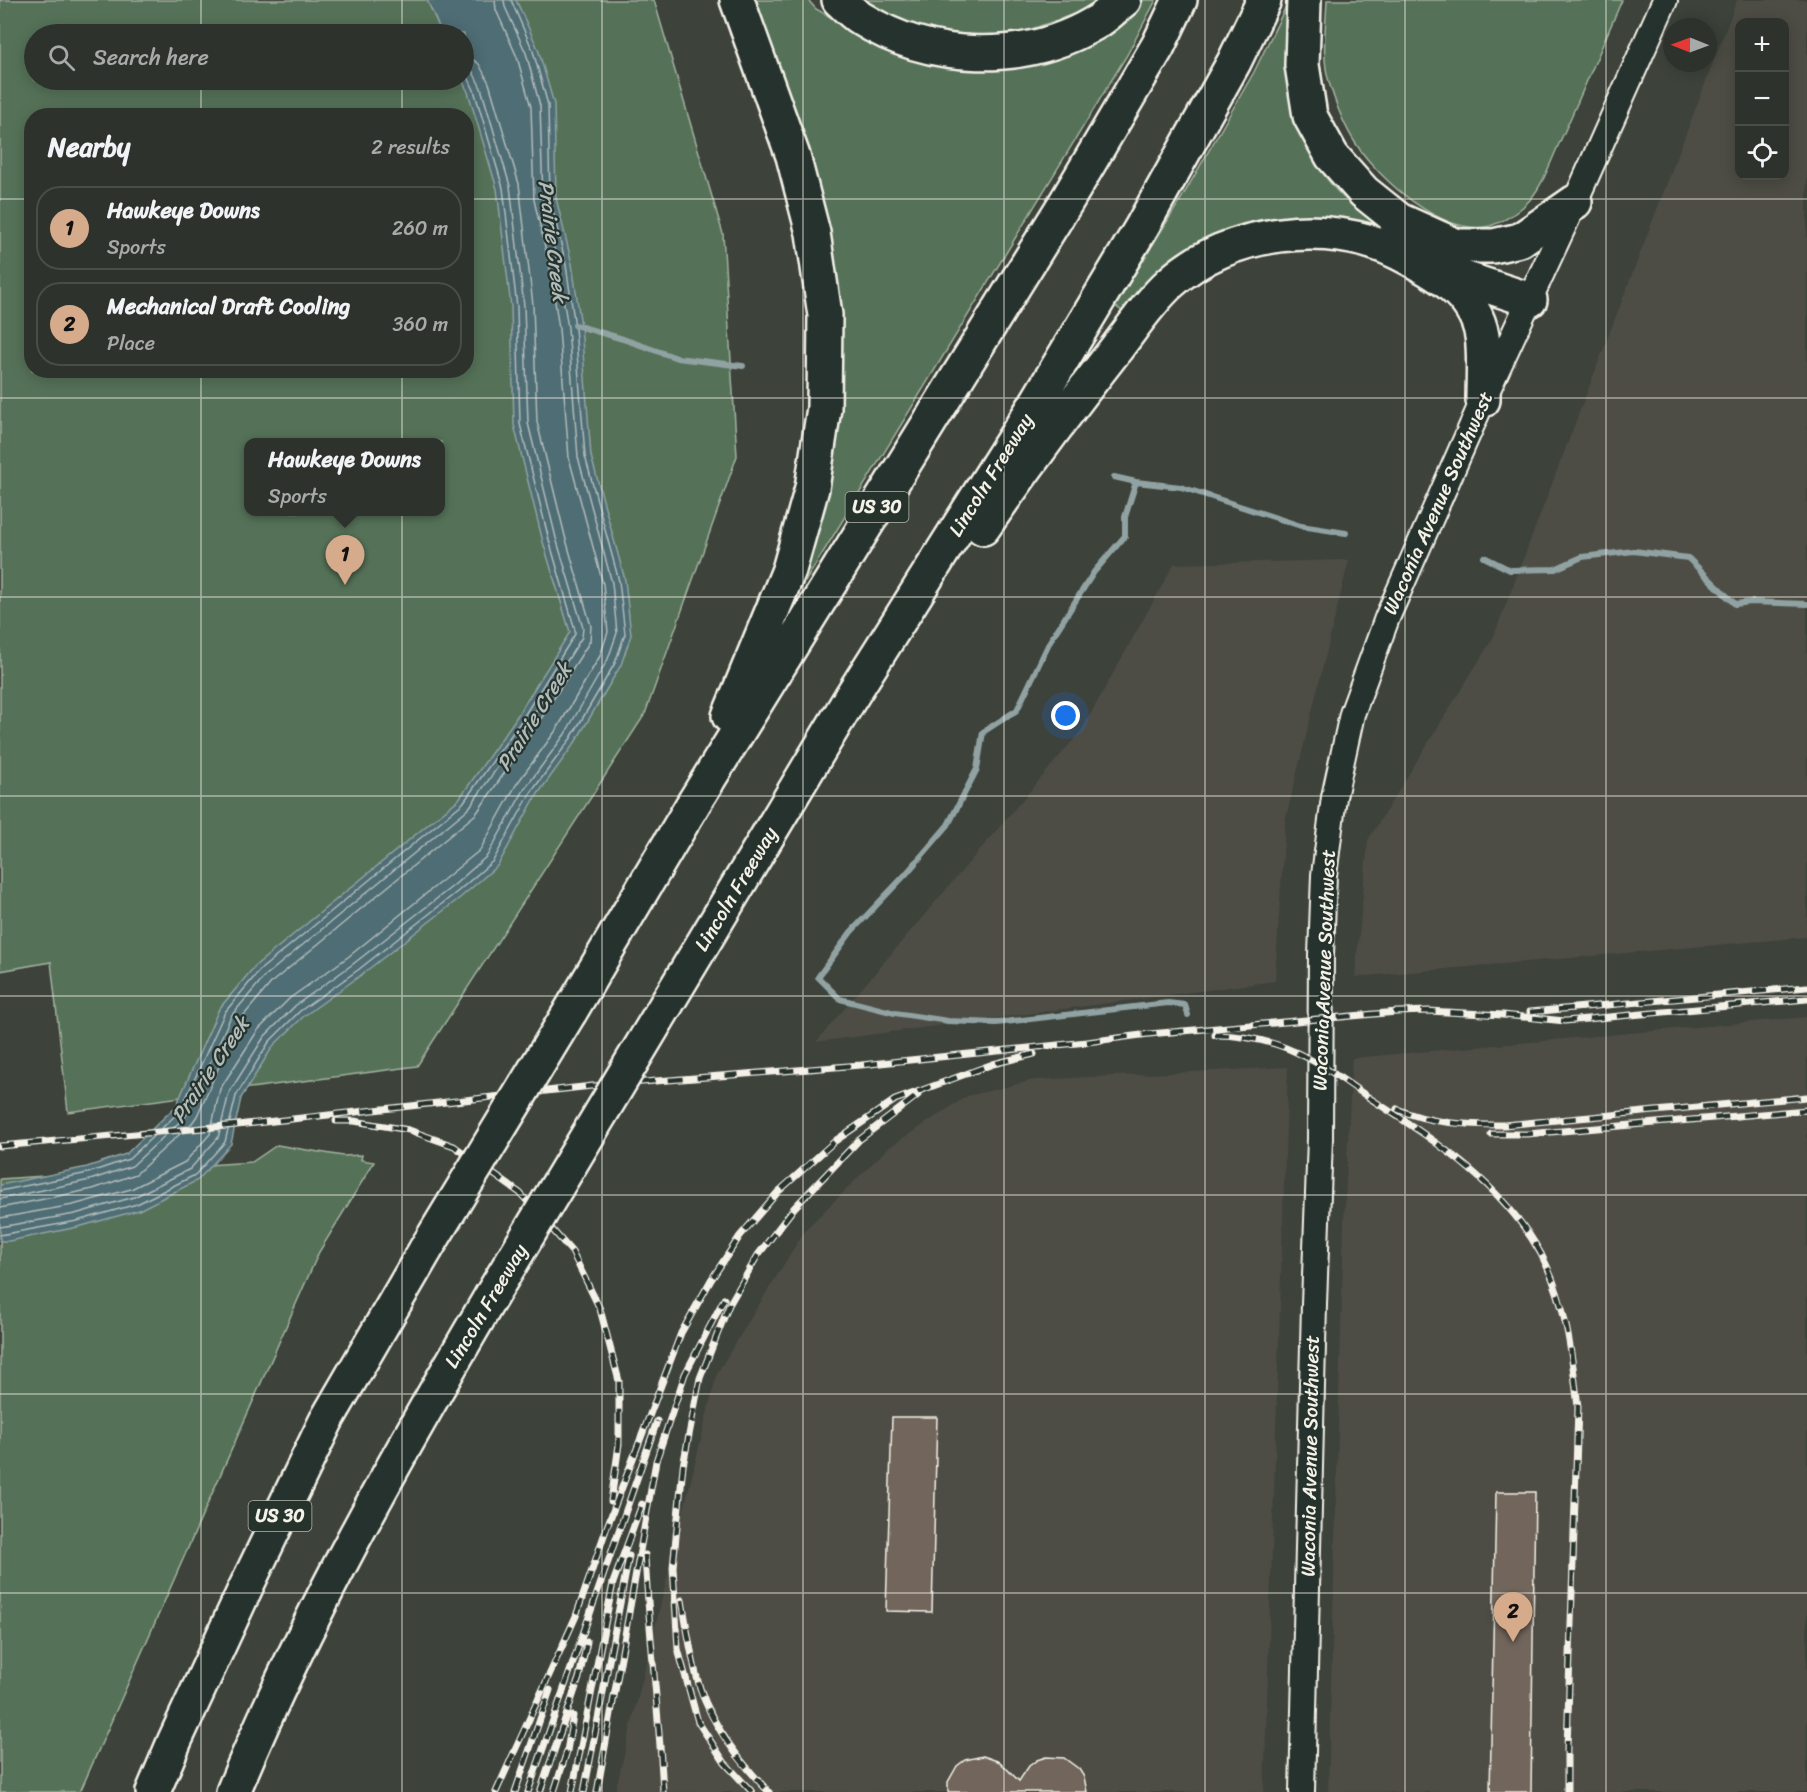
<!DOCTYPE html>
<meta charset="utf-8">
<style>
body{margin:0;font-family:Sriracha,sans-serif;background:#3a3e38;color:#f1f3f6}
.controls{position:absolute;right:18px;top:18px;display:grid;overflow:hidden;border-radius:12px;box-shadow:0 3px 15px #0003}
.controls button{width:54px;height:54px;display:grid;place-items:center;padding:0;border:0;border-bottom:2px solid #494d48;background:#2e322c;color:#f1f3f6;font:30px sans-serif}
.compass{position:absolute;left:1663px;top:18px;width:54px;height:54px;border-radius:50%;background:#2e322c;box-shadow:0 3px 15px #0003;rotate:271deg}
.you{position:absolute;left:1066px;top:716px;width:21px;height:21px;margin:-15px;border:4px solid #fff;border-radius:50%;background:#1a73e8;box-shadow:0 0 0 9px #1a73e833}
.badge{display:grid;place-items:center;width:39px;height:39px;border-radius:50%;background:#d6ab8b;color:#111;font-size:20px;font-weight:700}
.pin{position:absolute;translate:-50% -50px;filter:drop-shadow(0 2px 3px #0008)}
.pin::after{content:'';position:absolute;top:32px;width:21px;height:18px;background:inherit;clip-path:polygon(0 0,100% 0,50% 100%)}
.popup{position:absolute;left:244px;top:438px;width:201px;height:78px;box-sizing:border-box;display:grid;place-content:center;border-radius:12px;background:#2e322c;filter:drop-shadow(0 2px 4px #0005);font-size:20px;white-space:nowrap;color:#a7aaa9}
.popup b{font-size:22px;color:#f1f3f6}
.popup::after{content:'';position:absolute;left:50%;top:100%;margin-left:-12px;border:12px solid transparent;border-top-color:#2e322c}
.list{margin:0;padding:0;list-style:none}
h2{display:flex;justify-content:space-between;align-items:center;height:78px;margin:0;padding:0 24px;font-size:26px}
h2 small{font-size:20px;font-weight:400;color:#a7aaa9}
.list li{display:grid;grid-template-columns:39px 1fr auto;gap:18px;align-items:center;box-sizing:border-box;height:84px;margin:0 12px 12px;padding:0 12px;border:2px solid #494d48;border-radius:24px}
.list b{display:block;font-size:22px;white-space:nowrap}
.list p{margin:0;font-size:20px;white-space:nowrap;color:#a7aaa9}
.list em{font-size:20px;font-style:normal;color:#a7aaa9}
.icon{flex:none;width:33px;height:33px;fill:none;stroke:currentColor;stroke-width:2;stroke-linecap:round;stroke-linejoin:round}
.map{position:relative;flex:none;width:1807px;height:1792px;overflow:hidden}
.search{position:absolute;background:#2e322c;box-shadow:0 3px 15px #0003;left:24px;top:24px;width:450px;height:66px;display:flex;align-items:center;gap:15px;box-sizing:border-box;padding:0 21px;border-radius:33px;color:#a7aaa9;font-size:22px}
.panel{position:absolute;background:#2e322c;box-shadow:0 3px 15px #0003;left:24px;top:108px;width:450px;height:270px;border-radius:24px}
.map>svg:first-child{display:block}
</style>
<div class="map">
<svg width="1807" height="1792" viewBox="0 0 1807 1792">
<rect width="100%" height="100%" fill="#3d423b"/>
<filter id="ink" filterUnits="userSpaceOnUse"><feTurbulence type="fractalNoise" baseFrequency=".0167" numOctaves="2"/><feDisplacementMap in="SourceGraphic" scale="12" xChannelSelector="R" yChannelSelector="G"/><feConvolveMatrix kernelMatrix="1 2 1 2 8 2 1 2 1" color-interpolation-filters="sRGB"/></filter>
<g filter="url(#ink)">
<path fill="#4d4d45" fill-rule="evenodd" d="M1737 0H1807V937L1355 977 1368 840 1493 638ZM1784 22V176H1740V22Z
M1349 560 1285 822 1275 981 816 1042 1081 731 1174 564Z
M1807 1017V1792H1328L1344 1221 1352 1058Z
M1288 1067 1264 1792H615L717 1373 805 1230 888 1148 967 1096 1034 1080Z"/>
<path fill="#557259" stroke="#a4b2a0" stroke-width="1.5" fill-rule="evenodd" d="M0 0H654L723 234 737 456 645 714 417 1066 68 1112 51 962 0 971ZM34 34H464V80H34ZM32 116H466V370H32ZM249 442H441V512H249Z
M752 0H808L816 9 903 58 945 67H982L1120 24 1144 0H1156L1127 55 805 582 802 580 833 259 797 116Z
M862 0H1099L1074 14 1032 29 1013 35 990 37 942 32 913 26Z
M1289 0C1287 20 1284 40 1285 60 1288 109 1307 161 1342 196 1355 209 1371 220 1386 230L1182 254 1148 282 1122 311 1115 306 1181 199 1254 72Z
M1327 0H1622C1601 49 1580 98 1558 146 1549 166 1541 190 1525 205 1515 214 1503 222 1490 226 1443 237 1380 180 1356 144 1344 126 1335 102 1329 82 1321 56 1326 26 1327 0Z
M277 1145 343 1156 362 1155 361 1160 374 1162 319 1252 80 1792H0V1179L252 1162Z"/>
<path fill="#4f6d75" stroke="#91a2a3" stroke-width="1.5" d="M427 0H516L538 49 554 104 556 198 572 264 581 326 591 456 625 580 631 635 621 665 576 741 535 798 498 865 461 897 361 975 304 1016 273 1046 241 1098 231 1144 198 1180 139 1210 78 1227 9 1241H0V1185L87 1167 126 1154 176 1106 219 1009 255 966 459 799 514 721 570 632 543 542 514 425 511 307 497 189 468 92 462 80 464 34H442Z"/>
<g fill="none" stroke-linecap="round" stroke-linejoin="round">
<path stroke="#b2bcba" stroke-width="1.5" d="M0 1191 88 1173 129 1159 180 1111 225 1012 260 970 463 803 519 724 575 634V630L549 540 520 424 517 307 503 188 474 90 468 77 464 74
M0 1199 90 1180 132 1166 186 1116 231 1016 265 976 469 808 525 728 582 637 583 628 556 538 528 423 524 306 510 186 481 88 473 72 464 66
M0 1208 93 1189 136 1174 192 1123 197 1116 239 1021 272 982 476 814 532 733 590 641 591 626 565 536 537 422 533 305 519 184 489 83 479 64 472 59 464 57
M0 1218 73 1205 131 1189 185 1162 210 1134 220 1089 258 1030 290 998 348 957 480 850 516 785 557 729 600 656 608 632 603 584 569 458 559 329 550 268 534 200 531 107 517 57 496 10 495 0
M0 1227 75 1214 134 1197 190 1169 218 1138 229 1093 264 1037 296 1005 353 964 453 886 487 856 524 790 565 734 608 659 617 633 612 583 578 457 568 328 558 266 543 199 540 106 526 53 505 7 504 0
M0 1235 77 1221 137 1204 195 1175 225 1142 236 1096 269 1042 300 1011 358 970 457 892 493 861 530 794 571 738 615 663 625 634 619 581 585 456 575 327 566 265 550 198 548 105 533 51 511 0"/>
<path stroke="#91a2a3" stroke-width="6" d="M575 325 623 339 677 358 743 366
M1114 477 1136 482 1181 487 1301 526 1346 533
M1136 482 1125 517V536L1094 572 1050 641 1017 710 983 732 977 769 948 825 906 874 851 932 818 977 840 999 895 1013 948 1021 996 1023 1168 1003 1185 1005 1188 1015
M1484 557 1510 570 1555 569 1582 557 1634 551 1688 558 1735 604 1751 602 1807 604"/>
</g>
<path fill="#72665b" stroke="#f4f1e8" stroke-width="1.5" d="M892 1417H937L932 1612 886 1611Z
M1496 1492H1535L1531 1792H1490Z
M983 1756 1000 1762 1019 1781 1029 1766 1037 1760 1046 1757 1064 1758 1079 1769 1084 1777 1087 1792H948V1782L957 1766 965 1760Z"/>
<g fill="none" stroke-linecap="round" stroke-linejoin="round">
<g stroke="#f4f1e8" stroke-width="28">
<path id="minor" d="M1302 1792 1314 1304 1320 1138 1321 955 1324 875 1334 797 1352 714 1387 618 1483 400 1575 202 1665 0"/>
</g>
<g stroke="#f4f1e8" stroke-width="38">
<path id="highway" d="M839 0C846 6 852 13 860 18 930 62 1024 65 1095 23 1106 17 1115 7 1124 0
M1304 0 1302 65 1310 116 1332 156 1364 192 1399 220 1457 246H1493L1520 240 1575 202
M1439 270 1530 300
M983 528C1024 469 1067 411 1112 354 1131 330 1148 303 1170 283 1227 230 1330 218 1399 253 1434 271 1475 293 1482 336 1485 356 1483 379 1483 400
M729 716 789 570 812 488 824 408 825 315 813 233 793 156 737 0
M666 1005 851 697 1034 407 1140 230 1234 62 1264 0
M570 1012 695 801 1066 202 1158 46 1180 0
M153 1792 175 1740 245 1589 326 1421 426 1249
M233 1792C304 1620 396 1458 490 1298"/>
</g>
<use href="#minor" stroke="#26332d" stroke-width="24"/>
<use href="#highway" stroke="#26332d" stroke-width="33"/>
<g stroke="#f4f1e8" stroke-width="7">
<path id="rail" d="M1530 1012 1807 987
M1215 1035C1235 1035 1259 1039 1278 1045 1311 1056 1340 1078 1368 1097 1434 1140 1502 1183 1541 1254 1566 1301 1572 1354 1578 1407L1567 1748V1792
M1397 1109C1431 1124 1468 1125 1504 1125L1807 1097
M336 1121H354L409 1130 454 1146 520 1193 572 1252 600 1309 619 1381V1444L611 1501
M1491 1134H1527L1807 1110
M0 1146 237 1125 592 1086 861 1065 1087 1042 1149 1034 1397 1012 1428 1011 1503 1015 1565 1021 1807 999
M645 1555C649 1634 659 1713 663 1792
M682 1600C686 1624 690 1649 696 1674 707 1720 737 1759 769 1792
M496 1792 576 1616 608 1524 681 1333 711 1280 740 1236 778 1192 835 1141 895 1100 993 1064 1034 1054
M515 1792 550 1690
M528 1792 657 1421
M540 1792 579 1678 587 1642
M554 1792 567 1751 573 1716
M572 1792 613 1583 642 1504
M584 1792 629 1556
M597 1792 656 1461 685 1374 724 1299
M752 1792 725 1763 698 1722 678 1649 673 1567 683 1466 700 1378 729 1305 758 1255 794 1208 859 1140 918 1095"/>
</g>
<use href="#rail" stroke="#26332d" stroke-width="4.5" stroke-dasharray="14" stroke-linecap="butt"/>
<g stroke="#f4f1e8" stroke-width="38" stroke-linecap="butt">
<path id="highway-bridge" d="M426 1249 570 1012
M490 1298 666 1005"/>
</g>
<use href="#highway-bridge" stroke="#26332d" stroke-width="33"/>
</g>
</g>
<path fill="none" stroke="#f4f1e8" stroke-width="1.5" stroke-opacity="0.55" d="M201 0V34M402 0V34M602 0V1792M803 0V1792M1004 0V1792M1205 0V1792M1405 0V1792M1606 0V1792M201 80V116M402 80V116M0 199H32M466 199H1807M201 370V1792M402 370V1792M0 398H1807M0 597H1807M0 796H1807M0 996H1807M0 1195H1807M0 1394H1807M0 1593H1807"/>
<g text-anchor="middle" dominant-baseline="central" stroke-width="4.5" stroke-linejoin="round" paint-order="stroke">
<g fill="#26332d" stroke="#b6b8b0" stroke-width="1.5">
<rect x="845.5" y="492" width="63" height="30" rx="4.5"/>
<rect x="248.5" y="1501" width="63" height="30" rx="4.5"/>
</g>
<g font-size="18" font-weight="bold" fill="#f4f1e8">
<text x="877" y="507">US 30</text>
<text x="280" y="1516">US 30</text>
</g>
<g font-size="20" fill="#f4f1e8" stroke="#26332d">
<text transform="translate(991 475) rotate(-58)">Lincoln Freeway</text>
<text transform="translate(1438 503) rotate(-66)">Waconia Avenue Southwest</text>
<text transform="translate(736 889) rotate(-59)">Lincoln Freeway</text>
<text transform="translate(1324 970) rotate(-88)">Waconia Avenue Southwest</text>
<text transform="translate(486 1306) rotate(-59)">Lincoln Freeway</text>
<text transform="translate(1310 1456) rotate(-89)">Waconia Avenue Southwest</text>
</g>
<g font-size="21" font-style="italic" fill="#b2bcba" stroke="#26332d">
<text transform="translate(553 241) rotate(83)">Prairie Creek</text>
<text transform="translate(534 717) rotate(-58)">Prairie Creek</text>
<text transform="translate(210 1070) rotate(-56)">Prairie Creek</text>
</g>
</g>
</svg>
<div class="controls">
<button>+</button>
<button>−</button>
<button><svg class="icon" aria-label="locate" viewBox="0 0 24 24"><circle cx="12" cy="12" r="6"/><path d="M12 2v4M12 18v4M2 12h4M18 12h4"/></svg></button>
</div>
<svg class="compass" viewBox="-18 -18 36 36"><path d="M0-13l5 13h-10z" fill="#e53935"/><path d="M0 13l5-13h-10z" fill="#a7aaa9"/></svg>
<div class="you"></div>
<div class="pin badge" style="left:345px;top:585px">1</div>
<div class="popup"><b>Hawkeye Downs</b>Sports</div>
<div class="pin badge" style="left:1513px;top:1642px">2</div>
<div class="search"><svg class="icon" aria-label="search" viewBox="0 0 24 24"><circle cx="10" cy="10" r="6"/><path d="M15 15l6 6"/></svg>Search here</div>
<section class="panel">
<h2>Nearby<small>2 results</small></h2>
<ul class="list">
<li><span class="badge">1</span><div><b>Hawkeye Downs</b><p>Sports</p></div><em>260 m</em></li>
<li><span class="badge">2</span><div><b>Mechanical Draft Cooling</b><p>Place</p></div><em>360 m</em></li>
</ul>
</section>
</div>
